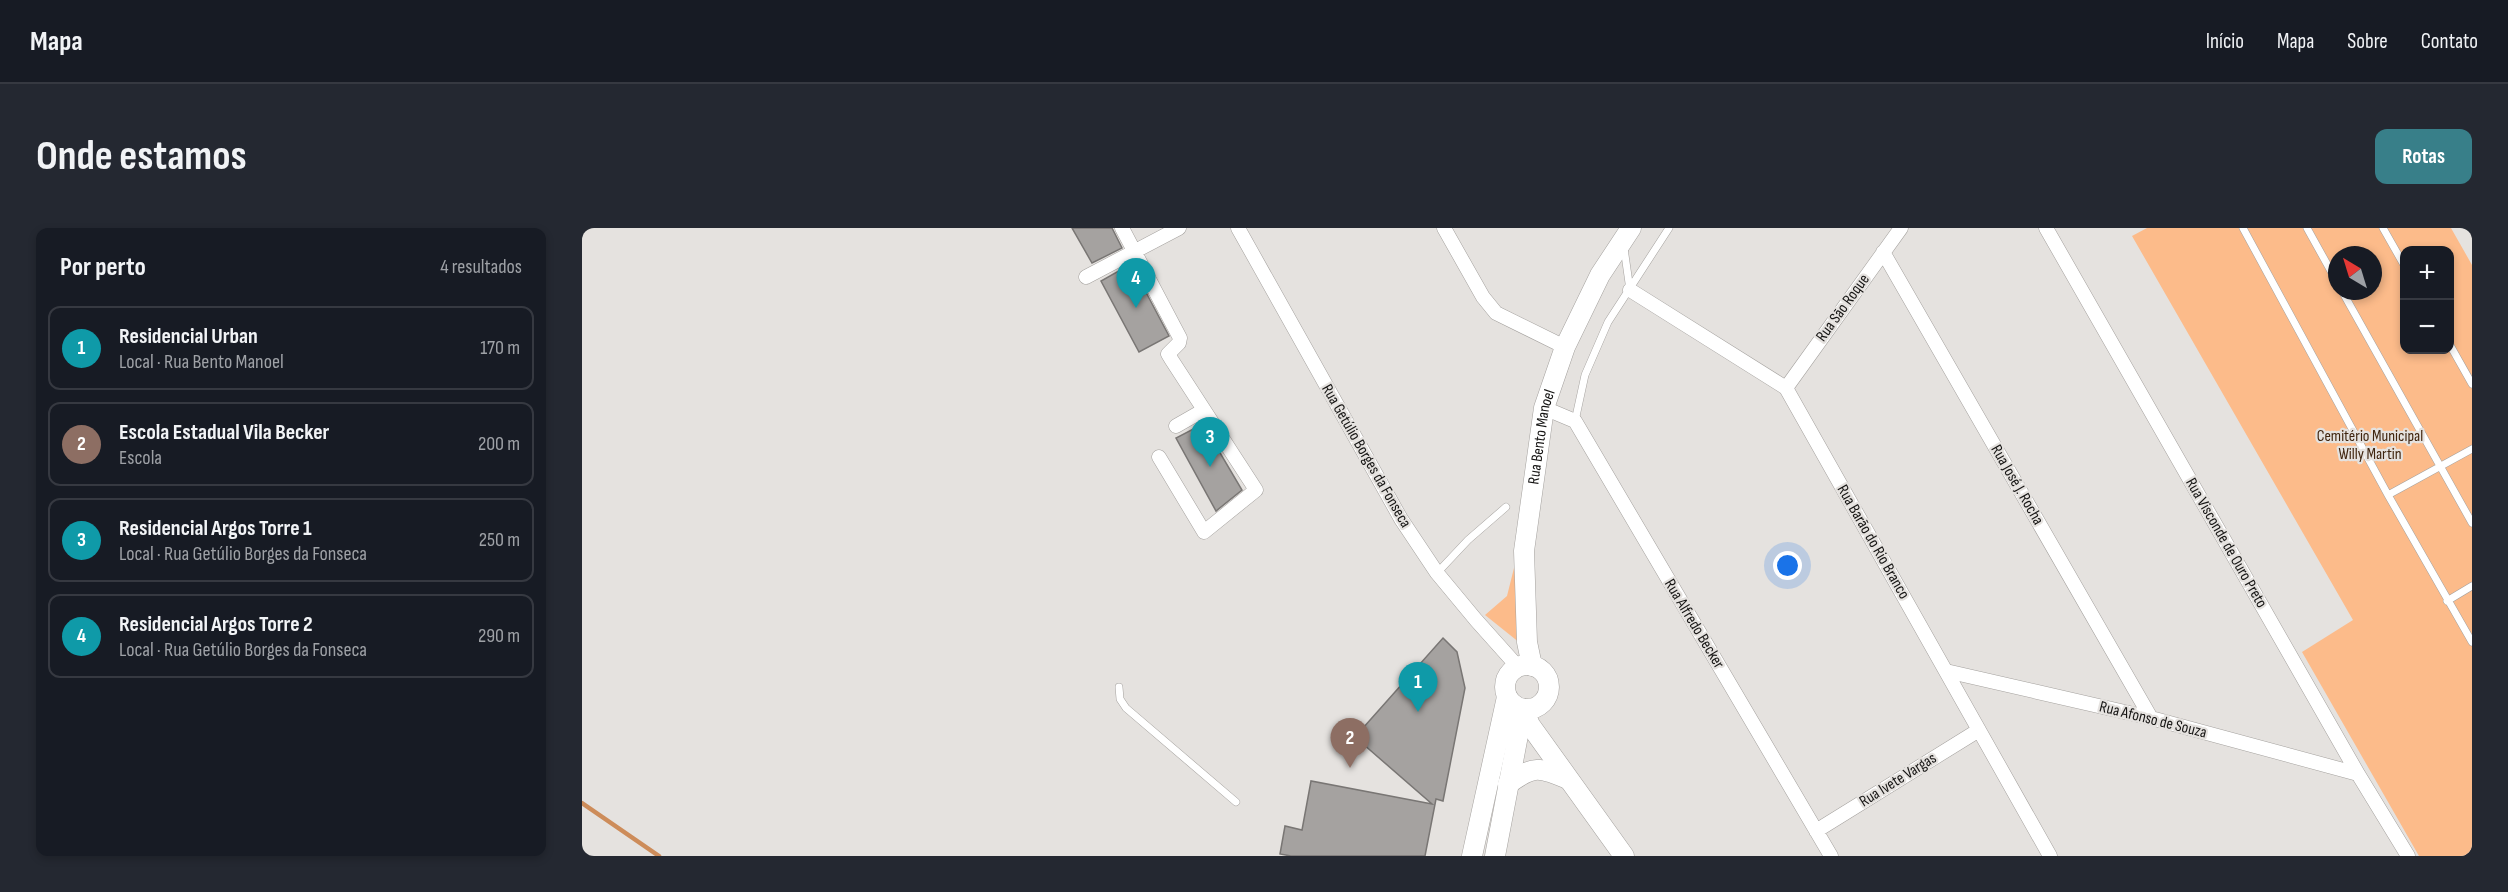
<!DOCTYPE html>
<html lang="pt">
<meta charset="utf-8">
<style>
body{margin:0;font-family:"Sofia Sans Condensed",sans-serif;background:#242831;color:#f1f3f6}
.controls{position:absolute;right:18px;top:18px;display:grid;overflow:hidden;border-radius:12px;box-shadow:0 3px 9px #0003}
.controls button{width:54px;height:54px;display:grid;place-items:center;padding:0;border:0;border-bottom:2px solid #363941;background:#171b24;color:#f1f3f6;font:30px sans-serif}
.compass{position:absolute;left:1746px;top:18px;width:54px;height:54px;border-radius:50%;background:#171b24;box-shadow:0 3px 9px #0003;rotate:322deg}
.you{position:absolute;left:1206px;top:338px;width:21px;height:21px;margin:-15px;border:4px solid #fff;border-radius:50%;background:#1a73e8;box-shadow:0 0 0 9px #1a73e833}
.badge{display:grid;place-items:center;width:39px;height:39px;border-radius:50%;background:#387f89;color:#fff;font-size:20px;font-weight:700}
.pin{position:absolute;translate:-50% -50px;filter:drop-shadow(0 2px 3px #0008)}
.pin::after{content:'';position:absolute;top:32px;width:21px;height:18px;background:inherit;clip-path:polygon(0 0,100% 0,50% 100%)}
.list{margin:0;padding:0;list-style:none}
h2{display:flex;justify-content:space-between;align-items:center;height:78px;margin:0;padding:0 24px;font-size:26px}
h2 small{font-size:20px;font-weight:400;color:#9ea1a6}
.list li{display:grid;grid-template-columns:39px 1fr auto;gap:18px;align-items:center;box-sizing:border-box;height:84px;margin:0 12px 12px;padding:0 12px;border:2px solid #363941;border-radius:12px}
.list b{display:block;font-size:22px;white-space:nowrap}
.list p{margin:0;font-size:20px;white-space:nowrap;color:#9ea1a6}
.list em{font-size:20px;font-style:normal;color:#9ea1a6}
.map{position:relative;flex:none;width:1890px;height:628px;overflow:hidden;border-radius:12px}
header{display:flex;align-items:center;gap:36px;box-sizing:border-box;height:84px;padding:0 30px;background:#171b24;border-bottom:2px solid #363941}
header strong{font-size:28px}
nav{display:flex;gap:33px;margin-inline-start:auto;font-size:21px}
.intro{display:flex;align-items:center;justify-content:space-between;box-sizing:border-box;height:144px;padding:0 36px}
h1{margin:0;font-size:42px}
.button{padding:15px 27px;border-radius:12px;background:#387f89;color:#fff;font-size:21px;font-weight:700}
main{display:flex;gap:36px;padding:0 36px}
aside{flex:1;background:#171b24;border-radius:12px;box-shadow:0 3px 9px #0003}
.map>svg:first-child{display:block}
</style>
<header>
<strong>Mapa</strong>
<nav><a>Início</a><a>Mapa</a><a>Sobre</a><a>Contato</a></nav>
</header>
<div class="intro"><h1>Onde estamos</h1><a class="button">Rotas</a></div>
<main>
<aside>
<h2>Por perto<small>4 resultados</small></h2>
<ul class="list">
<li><span class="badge" style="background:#0f9aa8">1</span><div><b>Residencial Urban</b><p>Local · Rua Bento Manoel</p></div><em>170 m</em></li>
<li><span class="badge" style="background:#8d6e63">2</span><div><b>Escola Estadual Vila Becker</b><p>Escola</p></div><em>200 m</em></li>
<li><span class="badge" style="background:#0f9aa8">3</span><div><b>Residencial Argos Torre 1</b><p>Local · Rua Getúlio Borges da Fonseca</p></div><em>250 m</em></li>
<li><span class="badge" style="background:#0f9aa8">4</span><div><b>Residencial Argos Torre 2</b><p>Local · Rua Getúlio Borges da Fonseca</p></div><em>290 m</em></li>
</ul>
</aside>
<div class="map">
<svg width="1890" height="628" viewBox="0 0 1890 628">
<rect width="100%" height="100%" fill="#e5e2df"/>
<path fill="#fcbb8a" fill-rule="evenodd" d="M1565 0H1869L1890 37V628H1837L1720 424 1771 392 1550 8ZM1822 22H1868V122H1822ZM1755 27H1791V63H1755Z
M932 340H938V415L903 387 925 368Z"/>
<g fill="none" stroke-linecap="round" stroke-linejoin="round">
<path stroke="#cd8c5a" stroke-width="4.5" d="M0 575 77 628"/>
</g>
<path fill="#a5a2a0" stroke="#797674" stroke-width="1.5" d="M490 0H530L540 20 510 35Z
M549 36 587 108 557 124 519 53Z
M621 196 660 262 634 283 594 210Z
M861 410 875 424 883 460 861 573 854 571 843 628H709L698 626 703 598 720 602 729 553 850 576 773 509Z"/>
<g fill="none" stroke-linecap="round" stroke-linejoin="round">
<g stroke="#a4a19e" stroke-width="8">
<path id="lane" d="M1661 0 1806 267 1890 414
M1725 0 1755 54
M1801 0 1822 37
M1042 20 1048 62
M1760 63 1890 295
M1868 117 1890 156
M993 193 1003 147 1026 94 1087 0
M1806 267 1890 221
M855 345 886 312 924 279
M1865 373 1890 358
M537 459 538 471 544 480 654 574"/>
</g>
<g stroke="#a4a19e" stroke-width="15">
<path id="street" d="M540 0 598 110 597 115 586 126 589 131 674 262 622 304 577 229
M656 0 819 291 855 345 894 392 936 439
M862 0 901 69 914 85 983 119
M1464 0 1776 546 1826 628
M1301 24 1569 490
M504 49 597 0
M1048 62 1204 160 1468 628
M1204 160 1319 0
M962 180 993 193 1249 628
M594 198 622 182
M1364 443 1569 490 1776 546
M1234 603 1397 502"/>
</g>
<g stroke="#a4a19e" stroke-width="21">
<g id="secondary">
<circle cx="945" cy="459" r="22"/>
<path id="s1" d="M950 438 945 414 942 323 962 180 983 119 1018 47 1049 0"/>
<path d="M941 481 948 497 1042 628"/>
<path d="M926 556C952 537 957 539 986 551"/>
<path d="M890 628 925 469"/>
<path d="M913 628 941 481"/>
</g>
</g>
<use href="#lane" stroke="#fff" stroke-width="7"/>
<use href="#street" stroke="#fff" stroke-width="14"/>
<use href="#secondary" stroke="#fff" stroke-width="20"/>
</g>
<g text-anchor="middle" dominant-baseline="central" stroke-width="4.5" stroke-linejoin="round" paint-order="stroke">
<g font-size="16" fill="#161514" stroke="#e5e2df">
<text transform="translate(1261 80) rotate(-54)">Rua São Roque</text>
<text stroke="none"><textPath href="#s1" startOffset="231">Rua Bento Manoel</textPath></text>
<text transform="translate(784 228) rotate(60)">Rua Getúlio Borges da Fonseca</text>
<text transform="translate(1435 257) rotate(60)">Rua José J. Rocha</text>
<text transform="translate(1291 314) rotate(60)">Rua Barão do Rio Branco</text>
<text transform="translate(1644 315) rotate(60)">Rua Visconde de Ouro Preto</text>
<text transform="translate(1112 396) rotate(59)">Rua Alfredo Becker</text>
<text transform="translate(1571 492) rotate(14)">Rua Afonso de Souza</text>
<text transform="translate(1316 552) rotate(-32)">Rua Ivete Vargas</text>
</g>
<g font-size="16" fill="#3f240e" stroke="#e5e2df">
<text x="1788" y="208">Cemitério Municipal<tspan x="1788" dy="18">Willy Martin</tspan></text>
</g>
</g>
</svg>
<div class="controls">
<button>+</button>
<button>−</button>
</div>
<svg class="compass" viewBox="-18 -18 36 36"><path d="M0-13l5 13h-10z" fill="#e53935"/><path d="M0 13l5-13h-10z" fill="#9ea1a6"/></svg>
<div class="you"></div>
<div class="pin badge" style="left:836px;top:484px;background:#0f9aa8">1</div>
<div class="pin badge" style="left:768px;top:540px;background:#8d6e63">2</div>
<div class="pin badge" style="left:628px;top:239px;background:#0f9aa8">3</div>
<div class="pin badge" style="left:554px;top:80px;background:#0f9aa8">4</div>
</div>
</main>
